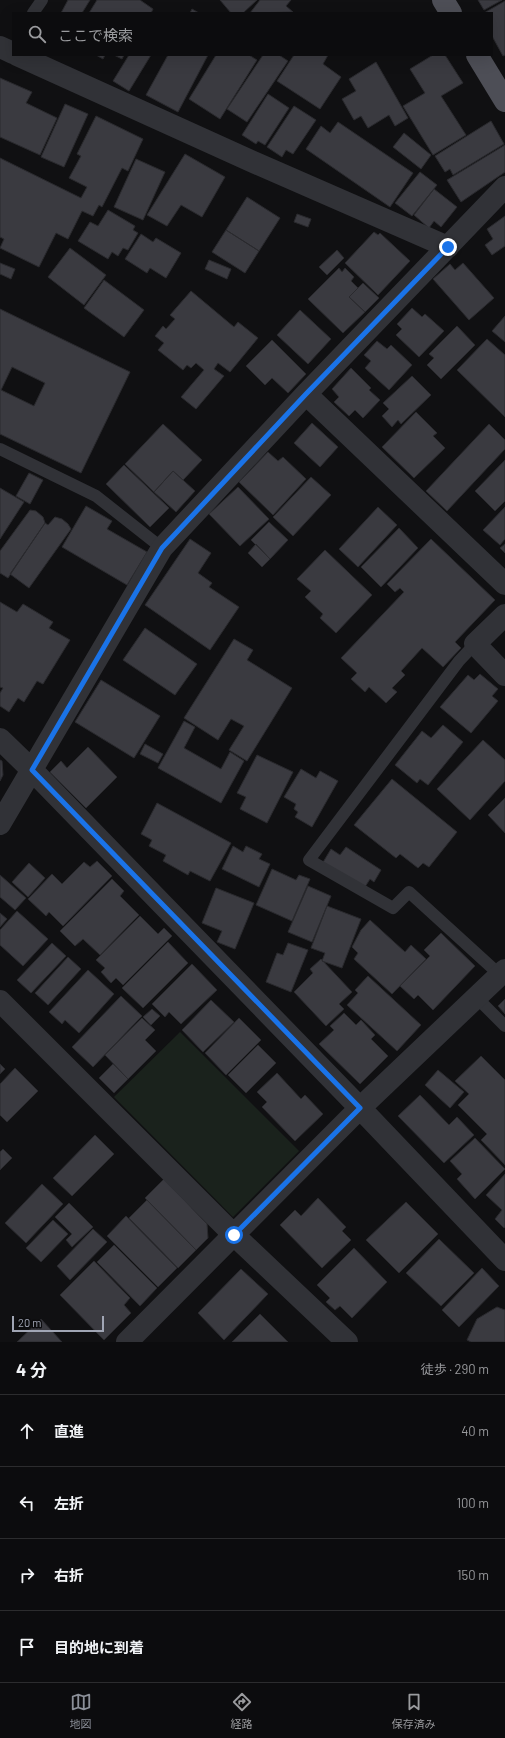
<!DOCTYPE html>
<html lang="ja">
<meta charset="utf-8">
<style>
body{margin:0;font-family:Barlow,"Noto Sans JP",sans-serif;background:#1a1a1c;color:#f1f3f6}
.scale{position:absolute;left:12px;bottom:10px;width:92px;box-sizing:border-box;padding-left:4px;border:2px solid #a0a5b4;border-top:0;font-size:11px;line-height:14px;white-space:nowrap;color:#a0a5b4;-webkit-text-stroke:3px #0b0b0d;paint-order:stroke}
.stop{position:absolute;width:12px;height:12px;margin:-9px;border:3px solid #1a73e8;border-radius:50%;background:#fff}
.stop.end{background:#1a73e8;border-color:#fff;box-shadow:0 1px 4px #0008}
.list{margin:0;padding:0;list-style:none}
h2{display:flex;justify-content:space-between;align-items:center;height:52px;margin:0;padding:0 16px;font-size:17px}
h2 small{font-size:13px;font-weight:400;color:#9a9b9e}
.list li{display:grid;grid-template-columns:26px 1fr auto;gap:12px;align-items:center;box-sizing:border-box;height:72px;padding:0 16px;border-top:1px solid #2c2c2e}
.list b{display:block;font-size:15px;white-space:nowrap}
.list em{font-size:13px;font-style:normal;color:#9a9b9e}
.icon{flex:none;width:22px;height:22px;fill:none;stroke:currentColor;stroke-width:2;stroke-linecap:round;stroke-linejoin:round}
.map{position:relative;flex:none;width:505px;height:1342px;overflow:hidden}
.search{position:absolute;background:#0c0c0e;box-shadow:0 4px 16px #0002;left:12px;right:12px;top:12px;height:44px;display:flex;align-items:center;gap:10px;box-sizing:border-box;padding:0 14px;border-radius:0px;color:#9a9b9e;font-size:15px}
.sheet{height:340px;background:#0c0c0e}
nav{display:flex;justify-content:space-around;align-items:center;box-sizing:border-box;height:56px;border-top:1px solid #2c2c2e;background:#0c0c0e;font-size:11px;color:#9a9b9e}
nav a{display:grid;justify-items:center;gap:2px}
nav .on{color:#8c9099}
.map>svg:first-child{display:block}
</style>
<div class="map">
<svg width="505" height="1342" viewBox="0 0 505 1342">
<rect width="100%" height="100%" fill="#101012"/>
<path fill="#1a221c" d="M180 1032 299 1151 233 1217 114 1097Z"/>
<path fill="#3a3a40" stroke="#2a2a2e" fill-rule="evenodd" d="M68 0H90L82 13H61Z
M97 0H140L153 9 151 13H89Z
M220 0H257L243 13H231Z
M260 0H291L286 6 293 12 250 13Z
M478 0H502L484 10Z
M505 1V55L503 56 492 36V13H484Z
M192 9 199 13H190Z
M96 55H105L103 59Z
M114 55H124L122 59Z
M129 55H151L129 91 113 81Z
M168 55H208L178 112 146 95Z
M216 55H249L257 60 220 119 189 99Z
M263 55H279L288 61 247 122 227 109Z
M294 55H328L323 64 341 77 320 109 277 81Z
M433 55H445L463 83 441 96 466 135 433 155 403 106 425 93 410 69Z
M376 62 408 118 395 126 389 115 368 128 361 116 354 120 342 99 356 91 349 79Z
M0 78 32 92 26 103 57 118 40 155 0 137Z
M268 94 289 108 265 145 258 141 256 144 242 135Z
M65 104 88 114 64 167 41 157Z
M294 106 316 120 293 154 286 150 282 157 267 147Z
M96 116 143 139 128 171 122 168 102 207 99 205 93 216 82 211 68 239 56 233 39 267 0 248 4 239 0 237V158L81 198 87 187 69 178 81 156 77 154Z
M491 121 504 144 453 175 450 169 445 172 435 156Z
M338 122 413 173 390 207 306 149 321 126 330 133Z
M404 133 431 155 421 169 393 147Z
M505 145V172L461 202 447 180Z
M185 154 225 177 202 217 181 205 167 226 147 215Z
M136 159 165 172 143 220 114 207Z
M420 172 437 185 412 216 395 203Z
M434 189 457 207 441 227 434 221 429 228 414 215Z
M247 197 280 218 259 251 226 230Z
M108 210 135 226 133 230 138 233 128 250 123 248 118 256 112 252 108 259 78 241 90 222 98 226Z
M297 214 311 219 308 227 294 222Z
M505 216V246L492 255 485 245 493 239 487 229Z
M226 230 259 251 245 273 212 252Z
M374 232 378 235 380 233 410 261 378 295 345 263Z
M141 234 153 242 156 238 181 253 166 278 150 268 147 273 125 259Z
M70 248 106 275 84 305 48 277Z
M337 250 344 258 327 275 319 267Z
M209 260 231 269 227 279 205 269Z
M0 263 15 269 11 279 0 274Z
M463 263 494 298 469 320 433 279 450 264 455 270Z
M339 268 342 272 345 268 354 277 351 281 358 288 349 297 365 312 343 333 308 299Z
M104 280 144 310 124 337 84 308Z
M363 283 379 298 365 312 349 297Z
M191 291 234 327 238 322 258 338 230 372 218 363 214 369 224 376 196 409 181 397 204 370 196 363 191 368 187 365 183 370 158 350 164 343 155 336 163 326 166 329 175 319 170 315Z
M412 308 422 317 425 314 444 331 419 357 396 335 402 329 397 324Z
M0 309 130 372 81 473 0 434ZM12 367 45 383 34 406 1 390Z
M300 310 331 339 308 364 277 335Z
M505 316V342L492 331Z
M457 326 475 345 441 379 427 365 434 358 429 354Z
M487 339 505 355V417L457 370Z
M272 340 306 374 288 393 272 378 265 385 246 366Z
M377 341 387 349 391 345 412 365 389 390 365 368 371 361 364 355Z
M351 368 371 388 369 390 380 400 363 418 355 410 349 416 334 402 339 397 332 389Z
M412 376 431 395 401 424 398 420 392 427 382 416 389 409 383 403Z
M416 412 437 433 433 436 445 448 414 478 382 447Z
M312 423 338 447 320 467 294 443Z
M163 424 202 460 183 480 173 471 154 492 125 464Z
M489 424 505 440V449L447 511 426 491Z
M268 452 278 461 283 457 306 479 273 515 239 482Z
M505 460V501L495 511 475 491Z
M124 465 169 508 150 527 106 484Z
M173 471 195 491 176 512 154 492Z
M29 473 43 480 30 504 16 496Z
M311 477 331 495 293 536 273 517Z
M238 487 269 519 240 546 209 514Z
M0 488 24 502 0 539Z
M86 506 112 521 107 529 147 552 127 585 62 547Z
M378 507 397 525 358 567 339 549Z
M505 507V539L500 545 483 530Z
M30 510 36 511 43 517 45 523 8 578 0 573V551Z
M55 517 62 519 68 524 71 529 29 588 10 574 45 523 48 525Z
M269 522 288 540 270 559 251 540Z
M399 528 418 548 381 587 361 567Z
M190 539 211 553 198 573 212 583 209 587 239 607 210 650 145 605Z
M431 539 495 600 455 642 461 648 443 667 422 648 401 671 405 675 392 688 397 692 386 703 369 687 365 692 351 679 357 673 341 658 404 592 400 588 395 592 387 584Z
M256 544 270 559 262 567 248 553Z
M505 544V553L500 548Z
M325 550 372 595 336 633 320 618 323 614 305 597 311 591 297 579Z
M0 602 17 612 23 604 53 622 49 628 70 640 43 684 37 681 24 702 18 698 9 712 0 706V693L3 688 0 687Z
M145 628 197 664 175 695 123 660Z
M234 639 253 650 247 660 292 688 247 761 229 750 244 726 231 719 218 740 184 718Z
M480 674 498 689 492 696 498 701 471 733 440 707 468 675 474 680Z
M101 680 160 716 134 758 75 722Z
M184 721 195 727 184 748 221 769 230 752 244 761 221 803 158 768Z
M443 725 463 742 428 785 420 779 417 783 395 765 422 731 431 738Z
M483 740 505 760V781L470 820 437 789Z
M145 744 163 754 158 763 140 754Z
M88 747 117 777 86 808 50 772 61 761 67 768Z
M257 755 293 772 267 823 240 809 246 797 237 793Z
M0 760 2 761 3 775 0 781Z
M301 769 316 778 320 771 338 781 312 827 295 817 298 812 294 809 296 804 284 797Z
M392 779 457 832 429 867 423 863 418 868 400 854 396 858 354 825Z
M505 798V833L488 815Z
M157 803 231 843 210 881 190 871 188 875 163 861 166 855 149 846 152 840 141 834Z
M233 846 243 852 246 846 262 854 259 859 270 864 259 887 222 869Z
M346 847 381 870 374 882 370 879 363 890 322 864 331 849 340 855Z
M97 861 112 876 63 926 49 912 46 916 28 899 52 874 62 884 84 862 90 867Z
M29 863 45 878 28 897 12 882Z
M272 869 296 880 299 875 310 879 292 921 256 905Z
M0 875 26 898 15 910 0 897Z
M112 879 124 891 120 896 139 915 100 955 83 939 75 946 60 931Z
M308 886 331 896 312 942 288 932Z
M216 888 254 903 235 949 217 942 222 931 202 923Z
M327 906 361 919 342 968 322 961 325 953 311 948Z
M17 911 48 939 23 966 0 945V930Z
M0 913 7 919 0 927Z
M140 916 158 934 164 928 172 936 123 985 116 978 111 983 101 972 105 968 96 960Z
M370 920 405 952 411 945 426 959 392 994 354 959 358 953 352 947 361 930Z
M441 933 475 966 433 1010 418 995 414 999 400 986 430 956 424 950Z
M168 942 188 963 143 1008 122 988Z
M52 943 66 956 31 993 17 980Z
M288 943 308 950 291 992 266 982 277 953 283 955Z
M68 957 81 969 48 1005 35 993Z
M321 959 352 992 339 1004 344 1009 326 1026 294 992 313 973 310 969Z
M192 964 217 990 181 1024 169 1012 165 1017 152 1004Z
M88 970 114 994 79 1033 65 1020 62 1024 49 1012Z
M368 976 421 1025 397 1051 347 1005 358 993 355 990Z
M121 996 142 1016 93 1067 72 1047Z
M505 999V1014L498 1006Z
M211 1000 234 1022 203 1052 182 1030Z
M152 1009 160 1016 151 1025 143 1017Z
M344 1013 356 1025 361 1020 375 1035 371 1039 388 1056 360 1084 319 1044 334 1030 330 1026Z
M142 1018 155 1030 145 1040 156 1051 128 1079 105 1055Z
M239 1018 261 1040 226 1075 205 1053Z
M258 1045 276 1063 246 1093 228 1075Z
M481 1056 505 1080V1165L481 1140 487 1134 458 1105 469 1094 455 1081Z
M0 1064 5 1069 0 1074Z
M113 1064 128 1079 114 1093 99 1078Z
M15 1068 38 1091 7 1122 0 1115V1084Z
M438 1070 464 1092 450 1108 425 1085Z
M277 1073 301 1099 305 1095 323 1114 295 1141 262 1107 267 1102 257 1092Z
M420 1095 449 1125 457 1117 474 1135 444 1163 398 1116Z
M95 1135 114 1154 72 1196 53 1178Z
M475 1138 505 1169 475 1199 457 1179 462 1174 450 1161Z
M3 1149 12 1158 0 1170V1152Z
M505 1174V1227L504 1228 495 1219 502 1210 486 1195Z
M164 1179 207 1224 208 1238 196 1250 145 1198Z
M42 1184 63 1204 26 1243 5 1223Z
M318 1198 346 1227 342 1231 351 1240 322 1268 280 1225 295 1210 301 1216Z
M147 1200 196 1250 178 1268 129 1218Z
M406 1202 438 1234 399 1273 366 1240Z
M69 1203 93 1227 72 1247 66 1240 72 1234 55 1217Z
M126 1216 177 1268 158 1287 107 1236Z
M53 1220 68 1234 41 1262 26 1248Z
M93 1229 107 1242 70 1280 57 1266Z
M439 1239 474 1273 441 1306 406 1273Z
M114 1245 157 1288 140 1306 97 1262Z
M354 1248 387 1282 352 1318 340 1306 335 1310 326 1302 330 1298 317 1285Z
M94 1261 130 1298 124 1305 131 1313 104 1340 60 1295Z
M482 1268 499 1286 459 1327 442 1310Z
M241 1269 268 1294 224 1340 198 1313Z
M497 1307 505 1310V1342H471L467 1340 477 1319Z
M260 1314 288 1342H232Z
M41 1319 62 1342H17Z"/>
<g fill="none" stroke-linecap="round" stroke-linejoin="round">
<path stroke="#313237" stroke-width="12" d="M33 13 42 0
M0 449 96 496 162 548
M475 644 459 661 309 860 393 908 409 892 500 975
M476 997 505 1026"/>
<path stroke="#313237" stroke-width="22" d="M0 47 13 53
M17 55 251 161 448 247
M306 394 505 584
M505 615 475 644 505 675
M0 739 32 770 360 1108 505 1260
M0 824 162 548 306 394 505 187
M0 1001 234 1235 347 1342
M127 1342 360 1108 505 970"/>
<path stroke="#4d4e56" stroke-width="22" d="M443 0 451 13
M477 55 505 101"/>
</g>
<g fill="none" stroke-linecap="round" stroke-linejoin="round">
<path stroke="#1a73e8" stroke-width="5" d="M234 1235 360 1108 32 770 162 548 306 394 448 247"/>
</g>
</svg>
<div class="scale">20 m</div>
<div class="stop" style="left:234px;top:1235px"></div>
<div class="stop end" style="left:448px;top:247px"></div>
<div class="search"><svg class="icon" aria-label="search" viewBox="0 0 24 24"><circle cx="10" cy="10" r="6"/><path d="M15 15l6 6"/></svg>ここで検索</div>
</div>
<section class="sheet">
<h2>4 分<small>徒歩 · 290 m</small></h2>
<ul class="list">
<li><svg class="icon" aria-label="ahead" viewBox="0 0 24 24"><path d="M12 20V5M6 11l6-6 6 6"/></svg><div><b>直進</b></div><em>40 m</em></li>
<li><svg class="icon" aria-label="left" viewBox="0 0 24 24"><path d="M17 20v-9H6M10 6l-5 5 5 5"/></svg><div><b>左折</b></div><em>100 m</em></li>
<li><svg class="icon" aria-label="right" viewBox="0 0 24 24"><path d="M7 20v-9h11M14 6l5 5-5 5"/></svg><div><b>右折</b></div><em>150 m</em></li>
<li><svg class="icon" aria-label="arrive" viewBox="0 0 24 24"><path d="M6 21V4h12l-3 4 3 4H6"/></svg><div><b>目的地に到着</b></div></li>
</ul>
</section>
<nav>
<a class="on"><svg class="icon" aria-label="map" viewBox="0 0 24 24"><path d="M3 6l6-2 6 2 6-2v14l-6 2-6-2-6 2zM9 4v14M15 6v14"/></svg>地図</a>
<a><svg class="icon" aria-label="directions" viewBox="0 0 24 24"><path d="M12 3l9 9-9 9-9-9zM9 14v-3h6M13 9l2 2-2 2"/></svg>経路</a>
<a><svg class="icon" aria-label="saved" viewBox="0 0 24 24"><path d="M7 4h10v16l-5-4-5 4z"/></svg>保存済み</a>
</nav>
